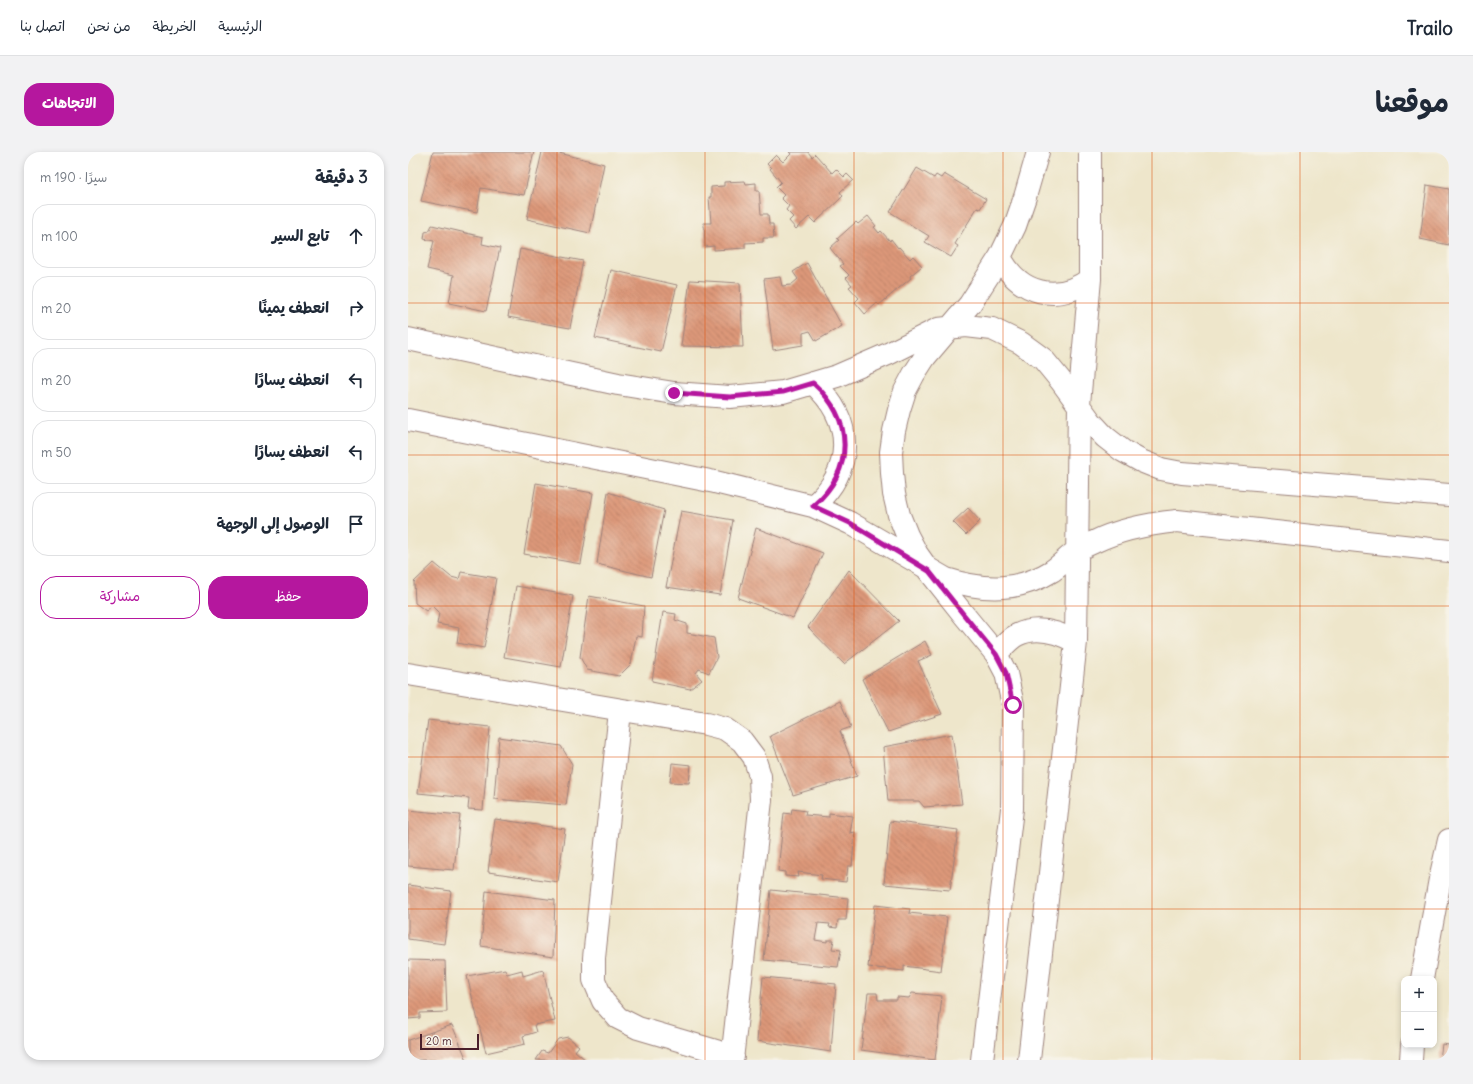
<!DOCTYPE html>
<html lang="ar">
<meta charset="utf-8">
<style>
body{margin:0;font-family:Delius,"Playpen Sans Arabic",sans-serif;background:#f2f2f3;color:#1f2937;direction:rtl}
.controls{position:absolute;right:12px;bottom:12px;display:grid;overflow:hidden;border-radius:8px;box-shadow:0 2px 6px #0003}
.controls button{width:36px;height:36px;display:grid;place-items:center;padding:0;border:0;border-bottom:1px solid #e0e1e3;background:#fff;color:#1f2937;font:20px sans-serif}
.scale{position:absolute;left:12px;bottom:10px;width:59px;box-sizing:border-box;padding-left:4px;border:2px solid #4a1f2b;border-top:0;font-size:11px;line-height:14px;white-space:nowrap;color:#4a1f2b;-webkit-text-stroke:3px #f7f3e8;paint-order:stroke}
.stop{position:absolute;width:12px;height:12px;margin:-9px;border:3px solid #b5179e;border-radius:50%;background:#fff}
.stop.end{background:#b5179e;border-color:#fff;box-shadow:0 1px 4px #0008}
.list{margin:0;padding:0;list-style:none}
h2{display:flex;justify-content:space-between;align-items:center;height:52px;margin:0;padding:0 16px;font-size:17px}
h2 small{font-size:13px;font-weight:400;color:#747a83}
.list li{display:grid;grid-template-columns:26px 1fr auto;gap:12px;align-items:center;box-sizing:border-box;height:64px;margin:0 8px 8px;padding:0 8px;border:1px solid #e0e1e3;border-radius:16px}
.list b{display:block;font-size:15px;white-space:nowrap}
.list em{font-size:13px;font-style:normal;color:#747a83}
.actions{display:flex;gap:8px;padding:12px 16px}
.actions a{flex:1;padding:9px 0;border:1px solid #b5179e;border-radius:16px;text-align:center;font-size:14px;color:#b5179e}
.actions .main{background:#b5179e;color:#fff}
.icon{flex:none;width:22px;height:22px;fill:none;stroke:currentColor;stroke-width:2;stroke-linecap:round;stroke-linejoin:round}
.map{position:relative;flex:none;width:1041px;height:908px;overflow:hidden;direction:ltr;border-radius:16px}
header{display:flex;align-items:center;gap:24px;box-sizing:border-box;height:56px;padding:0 20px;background:#fff;border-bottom:1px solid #e0e1e3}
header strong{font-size:19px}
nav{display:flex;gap:22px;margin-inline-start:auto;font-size:14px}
.intro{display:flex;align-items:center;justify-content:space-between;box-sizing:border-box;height:96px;padding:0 24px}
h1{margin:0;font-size:28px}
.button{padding:10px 18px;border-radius:16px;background:#b5179e;color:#fff;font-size:14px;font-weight:700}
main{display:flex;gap:24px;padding:0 24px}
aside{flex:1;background:#fff;border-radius:16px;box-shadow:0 2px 6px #0003}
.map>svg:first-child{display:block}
</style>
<header>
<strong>Trailo</strong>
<nav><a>الرئيسية</a><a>الخريطة</a><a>من نحن</a><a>اتصل بنا</a></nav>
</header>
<div class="intro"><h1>موقعنا</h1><a class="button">الاتجاهات</a></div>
<main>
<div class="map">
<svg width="1041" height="908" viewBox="0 0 1041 908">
<defs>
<pattern id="building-back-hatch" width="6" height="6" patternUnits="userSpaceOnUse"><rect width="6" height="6" fill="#dd9879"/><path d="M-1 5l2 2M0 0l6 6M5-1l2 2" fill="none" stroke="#b57b63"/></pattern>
</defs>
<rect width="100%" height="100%" fill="#f7f3e8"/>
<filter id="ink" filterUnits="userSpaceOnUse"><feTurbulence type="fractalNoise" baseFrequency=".025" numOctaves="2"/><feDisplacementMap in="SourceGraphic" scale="8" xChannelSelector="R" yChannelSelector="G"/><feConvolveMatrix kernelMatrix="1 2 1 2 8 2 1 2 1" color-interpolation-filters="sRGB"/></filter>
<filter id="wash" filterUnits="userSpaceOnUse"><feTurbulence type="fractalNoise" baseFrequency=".012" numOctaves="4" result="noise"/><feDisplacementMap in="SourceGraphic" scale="16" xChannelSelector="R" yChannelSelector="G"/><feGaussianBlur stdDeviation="0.9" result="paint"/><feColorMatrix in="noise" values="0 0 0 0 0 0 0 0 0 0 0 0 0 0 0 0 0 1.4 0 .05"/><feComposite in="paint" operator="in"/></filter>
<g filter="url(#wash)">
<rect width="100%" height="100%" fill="#eee6cb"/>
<g id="blocks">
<path fill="url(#building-back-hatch)" d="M25 0H126L116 43 73 36 69 60 13 49Z
M134 0H147L196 12 182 81 119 67Z
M381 0H400L404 5 407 2 424 21 428 17 436 25 439 22 445 28 432 40 435 44 407 71 401 65 388 77 381 69 385 65 378 58 381 54 373 46 376 43 368 35 373 30 362 17 363 16 359 12 368 3 375 10 383 2Z
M509 16 526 26 528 23 533 26 536 22 578 47 572 57 569 56 547 92 550 94 543 105 517 90 521 84 482 60Z
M337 29 338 32 348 31V39H351L353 62H360L361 72H365L366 86H355V90L337 91V96L306 98V94L297 95 296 71H303L301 45H303V35L316 34V30Z
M1019 33 1041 37V93L1012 87Z
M460 64 468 74 466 75 471 81 473 79 482 89 483 87 490 96 491 95 502 107 505 104 514 114 502 124 503 126 471 153 469 151 457 162 447 150 451 146 441 135 444 133 438 126 441 123 432 114 435 112 422 96 431 88 429 87 448 70 450 72Z
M24 73 75 85 74 92 92 96 78 159 41 151 46 123 19 117 26 89 16 87 17 80 21 79Z
M112 97 175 109 162 176 100 165Z
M399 111 434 174 408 189 402 179 395 181V193L365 198 356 127 372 125 374 134 383 133 390 127 385 120Z
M203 118 269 133 253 200 187 186Z
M282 128 332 131 335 195 273 194Z
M128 331 185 341 173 412 116 402Z
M200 340 256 358 243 425 189 412Z
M560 356 572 369 558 383 545 370Z
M273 359 325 368 312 443 258 435Z
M348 376 415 401 385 466 330 446Z
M26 411 43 425 51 427 53 420 88 426 76 496 49 491 51 476 29 472 31 461 24 454 18 459 7 451 6 430Z
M441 418 491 469 436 512 400 475Z
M108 434 165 444 153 515 96 505Z
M181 444 236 454 234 485 228 484 223 512 211 524 179 518 172 505Z
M255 460 268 462 267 468 279 472V481L306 486 309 505 301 521 291 517 288 521 294 528 282 537 244 529Z
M517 489 524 503 510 509 534 562 480 580 454 527Z
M432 549 443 575 432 579 449 624 385 643 362 584Z
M20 568 82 575 75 658 60 657 61 646 10 641Z
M544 582 554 652 516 655 511 649H480L475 595Z
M91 585 153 594 164 612 158 653 86 647Z
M264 611 283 613 281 631 262 630Z
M384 657 398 659 397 663 421 665V661L445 664 442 681 447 680 444 714H440L438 730 413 727 414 723 390 720 391 725 377 724V720L370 719 376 661 383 662Z
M0 658 52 663 46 718 0 714Z
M87 667 157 677 150 730 80 720Z
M482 669 550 678 542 738 476 732Z
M0 733 43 739 36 792 0 787Z
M363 738 440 746 438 768H430L429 776 421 775 422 772 410 771 407 788 419 790V788H426L424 797 433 798 430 815 356 808Z
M78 739 147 748 145 805 73 794Z
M467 753 502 757 501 761 539 765 533 819 496 814V819L460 815Z
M0 808 37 809 39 860 12 861V866L0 867Z
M97 817 99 822 114 818 115 824 135 818 147 869 126 873 128 880 115 884 117 892 78 901 59 824Z
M355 825 428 832 423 900 349 889Z
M460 841H469L470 848H489V845L501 846 504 841 534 844 527 908 453 898Z
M44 873 59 908H0V888Z
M160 885 171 894 167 899 178 908H128L134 899 140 901 150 887Z
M1034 892 1041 893V908H1032Z"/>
</g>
</g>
<g filter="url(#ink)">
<use href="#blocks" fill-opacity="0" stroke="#9c827b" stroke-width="1"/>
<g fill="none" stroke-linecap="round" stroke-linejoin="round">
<g stroke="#9c827b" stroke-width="24">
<path id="minor" d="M592 105C611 142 649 152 682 127
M0 187 210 232 266 241 322 245 375 240 429 224 480 202 530 177 558 174 584 177 613 191 635 207 653 229 683 270 697 285 715 299 733 309 753 317 774 321 1041 343
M405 231C446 268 447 317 405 354
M0 268 307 330 405 354 442 371 538 427C575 439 610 440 644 419 653 413 661 404 670 398 675 395 681 392 686 390 712 377 741 372 769 369L1041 399
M588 502C594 496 601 487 609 483 629 473 650 480 668 490
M0 522 298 572 317 577 334 589 346 605 352 624 353 648 324 908
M212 559 186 806V828L195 849 210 866 230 876 325 904
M1014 827 1032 727 1041 688
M574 908 604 657 605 553 598 521 588 502 556 463 521 419 509 402 499 383 491 363 486 342 484 321 483 300 486 279 491 258 497 239 506 222 517 205 562 152 592 105 607 74 617 45 630 0
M621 908 668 490 671 252 682 127V0
M1003 908 1004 893"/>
</g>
<use href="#minor" stroke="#fff" stroke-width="22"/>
</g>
</g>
<g fill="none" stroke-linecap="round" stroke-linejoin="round" filter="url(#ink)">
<path stroke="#b5179e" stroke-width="5" d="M266 241 322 245 375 240 405 231C446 268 447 317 405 354L442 371 521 419 556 463 588 502 598 521 605 553"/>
</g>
<path fill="none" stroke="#e0560e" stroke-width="1" stroke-opacity="0.55" d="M149 0V908M297 0V908M446 0V908M595 0V908M744 0V908M892 0V908M0 151H1041M0 303H1041M0 454H1041M0 605H1041M0 757H1041"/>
</svg>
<div class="controls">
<button>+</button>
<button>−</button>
</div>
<div class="scale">20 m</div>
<div class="stop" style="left:605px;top:553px"></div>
<div class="stop end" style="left:266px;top:241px"></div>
</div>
<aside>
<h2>3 دقيقة<small>سيرًا · 190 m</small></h2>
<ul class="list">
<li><svg class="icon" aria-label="ahead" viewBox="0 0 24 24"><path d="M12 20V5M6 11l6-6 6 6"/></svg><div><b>تابع السير</b></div><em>100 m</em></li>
<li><svg class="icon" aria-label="right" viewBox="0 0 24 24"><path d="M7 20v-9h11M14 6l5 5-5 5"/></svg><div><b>انعطف يمينًا</b></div><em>20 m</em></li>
<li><svg class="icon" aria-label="left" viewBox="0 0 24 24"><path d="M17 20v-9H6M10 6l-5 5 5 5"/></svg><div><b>انعطف يسارًا</b></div><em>20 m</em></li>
<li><svg class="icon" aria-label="left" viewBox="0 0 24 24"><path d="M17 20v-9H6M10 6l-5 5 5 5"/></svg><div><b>انعطف يسارًا</b></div><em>50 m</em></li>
<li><svg class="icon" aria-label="arrive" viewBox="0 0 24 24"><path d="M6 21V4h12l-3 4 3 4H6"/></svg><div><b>الوصول إلى الوجهة</b></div></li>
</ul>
<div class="actions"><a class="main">حفظ</a><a>مشاركة</a></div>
</aside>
</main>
